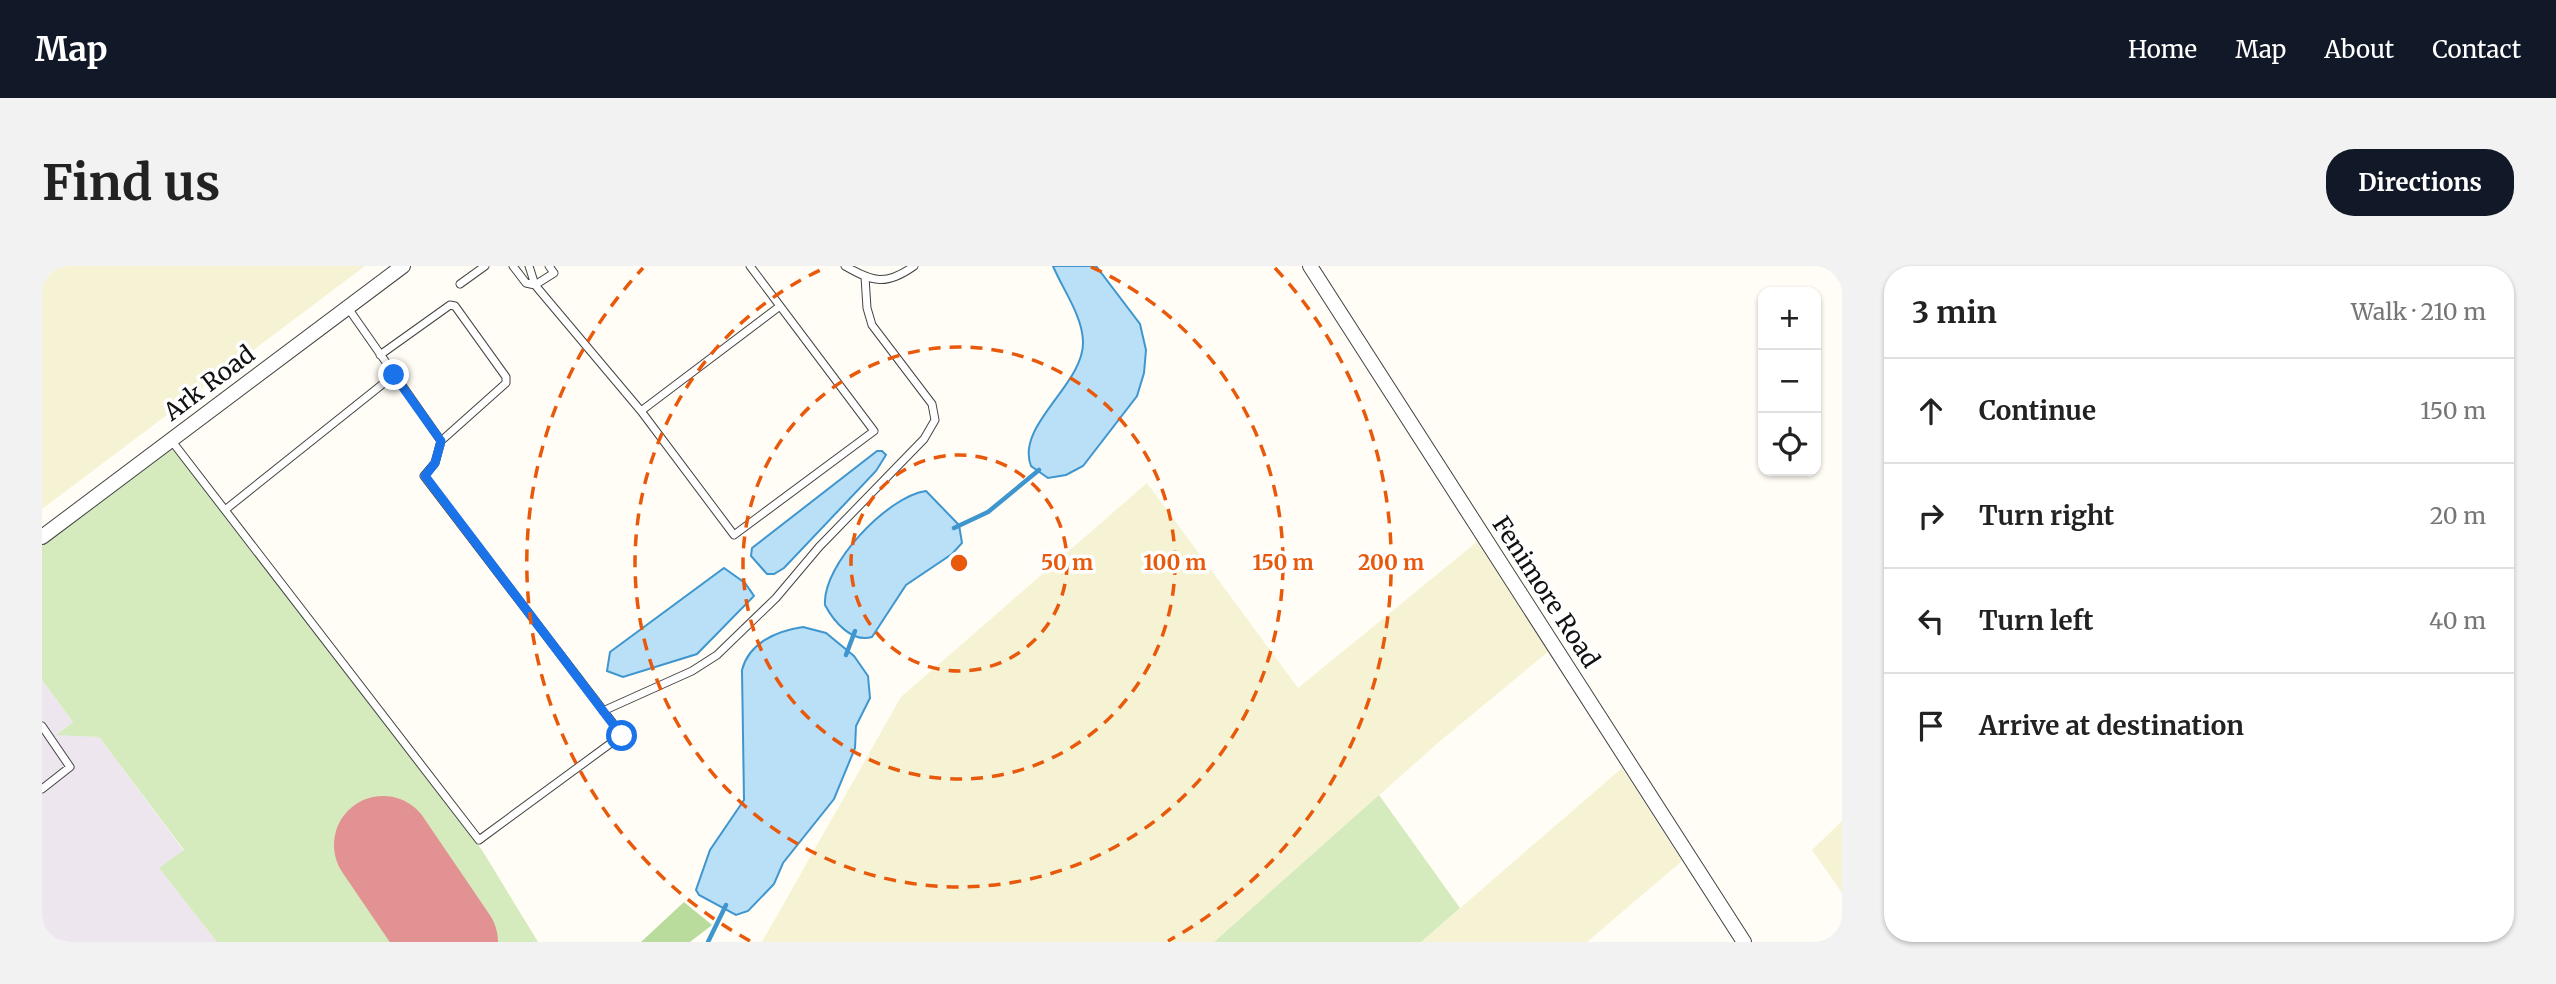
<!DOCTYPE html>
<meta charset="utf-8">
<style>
body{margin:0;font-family:Merriweather,serif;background:#f2f2f2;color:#222}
.controls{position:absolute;right:21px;top:21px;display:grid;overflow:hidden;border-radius:14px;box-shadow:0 2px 5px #0004}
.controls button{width:63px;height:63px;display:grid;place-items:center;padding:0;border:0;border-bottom:2px solid #e0e0e0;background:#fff;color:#222;font:35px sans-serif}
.stop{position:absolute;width:21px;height:21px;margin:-16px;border:5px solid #1a73e8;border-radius:50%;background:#fff}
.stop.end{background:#1a73e8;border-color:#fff;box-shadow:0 2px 7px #0008}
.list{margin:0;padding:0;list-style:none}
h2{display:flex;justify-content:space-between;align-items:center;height:91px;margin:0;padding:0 28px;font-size:30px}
h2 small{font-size:23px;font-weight:400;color:#767676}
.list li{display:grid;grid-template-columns:46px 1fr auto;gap:21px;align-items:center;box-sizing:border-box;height:105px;padding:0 28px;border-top:2px solid #e0e0e0}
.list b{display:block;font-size:26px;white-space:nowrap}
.list em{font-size:23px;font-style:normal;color:#767676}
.icon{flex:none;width:38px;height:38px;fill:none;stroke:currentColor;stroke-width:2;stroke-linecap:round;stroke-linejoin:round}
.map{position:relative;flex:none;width:1800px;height:676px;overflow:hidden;border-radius:28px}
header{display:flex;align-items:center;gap:42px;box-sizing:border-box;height:98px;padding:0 35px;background:#111827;color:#fff}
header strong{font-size:33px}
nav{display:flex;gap:38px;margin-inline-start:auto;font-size:24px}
.intro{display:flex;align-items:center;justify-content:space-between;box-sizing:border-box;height:168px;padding:0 42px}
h1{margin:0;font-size:49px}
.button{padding:18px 32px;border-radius:28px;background:#111827;color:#fff;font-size:24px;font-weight:700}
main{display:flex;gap:42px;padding:0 42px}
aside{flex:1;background:#fff;border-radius:28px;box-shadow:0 2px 5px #0004}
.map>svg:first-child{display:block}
</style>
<header>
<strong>Map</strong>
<nav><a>Home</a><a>Map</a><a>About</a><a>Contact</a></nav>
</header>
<div class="intro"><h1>Find us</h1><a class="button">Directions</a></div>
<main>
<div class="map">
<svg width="1800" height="676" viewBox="0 0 1800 676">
<rect width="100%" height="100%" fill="#fffdf5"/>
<path fill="#eee6ef" d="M0 414 31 456 15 468 57 471 142 585 118 603 175 676H0Z"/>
<path fill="#f6f3d4" d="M0 0H323L0 243Z
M1105 217 1256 422 1436 275 1507 385 1397 476 1172 676H720L859 431Z
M1580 502 1640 595 1545 676H1379Z
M1800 555V627L1770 584Z"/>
<path fill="#d5ebbd" d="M130 172 440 584 496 676H175L117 602 142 584 57 471 14 469 31 456 0 414V270Z
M1337 529 1418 642 1379 676H1172Z"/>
<path fill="#b9dc9c" d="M642 636 670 659 648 676H599Z"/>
<path fill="#b9e0f7" stroke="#3f96cf" stroke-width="2" d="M1011 0H1054L1098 58 1104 84 1102 107 1095 130 1041 200 1024 209 1006 212 989 200C973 159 1043 118 1041 75 1040 49 1021 24 1011 0Z
M835 185H840L844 189 834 205 742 302 732 308H725L709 290 710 282Z
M884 225 917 259 920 277 910 288 864 319 830 371C810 377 792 356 783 339 780 299 846 230 884 225Z
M682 302 703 317 712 330 655 388 581 411 565 405 568 386Z
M761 361 784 367 812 390 826 410 828 432 814 460 813 482 792 533 741 597 732 618 706 645 694 649 657 629 654 624 668 584 702 534 700 404C707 377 734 365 761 361Z"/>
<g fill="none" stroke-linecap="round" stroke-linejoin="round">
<path stroke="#3f96cf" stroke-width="4.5" d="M912 262 946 246 997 204
M804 389 813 365
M666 676 684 639"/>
<path stroke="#e29292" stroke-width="98" d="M341 579 407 676"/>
<g stroke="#444" stroke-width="9">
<path id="service" d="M471 0 484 17 493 19 512 7 507 0
M487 0 493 19 599 145 692 269 832 165 708 0
M803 0C831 16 844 20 872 0
M418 18 443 0
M338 89 408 39 413 40 464 111V117L399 175
M599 145 738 40
M129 174 437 574 580 469 382 210 393 197 399 175 306 42
M183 244 352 109
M561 445 650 405 675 389 734 332 777 281 882 173 893 154 890 138 830 59 825 42 823 11
M0 460 28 501 0 523"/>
</g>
<g stroke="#444" stroke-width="16">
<path id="minor" d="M1268 0 1702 676
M0 271 361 0"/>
</g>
<use href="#service" stroke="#fff" stroke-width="7"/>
<use href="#minor" stroke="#fff" stroke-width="14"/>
</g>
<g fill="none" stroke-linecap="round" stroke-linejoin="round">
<path stroke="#1a73e8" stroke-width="9" d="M352 109 399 175 393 197 383 210 580 470"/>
</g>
<g fill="none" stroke="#e8590c" stroke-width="3.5" stroke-dasharray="12 9">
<circle cx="917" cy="297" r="108"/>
<circle cx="917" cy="297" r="216"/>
<path d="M1049 1A324 324 0 1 1 785 1"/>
<path d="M708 675A432 432 0 0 1 601 2M1233 2A432 432 0 0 1 1126 675"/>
</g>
<g text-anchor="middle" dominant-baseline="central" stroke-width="7" stroke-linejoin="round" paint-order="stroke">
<g font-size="24" fill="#111" stroke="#fff">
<text transform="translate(167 117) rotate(-37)">Ark Road</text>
<text transform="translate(1504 326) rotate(57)">Fenimore Road</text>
</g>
</g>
<circle cx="917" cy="297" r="10" fill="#e8590c" stroke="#fff" stroke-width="3.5"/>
<g font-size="21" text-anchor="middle" font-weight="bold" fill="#e8590c" stroke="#fff" stroke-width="7" stroke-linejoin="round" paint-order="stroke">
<text x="1025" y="304">50 m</text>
<text x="1133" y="304">100 m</text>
<text x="1241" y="304">150 m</text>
<text x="1349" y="304">200 m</text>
</g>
</svg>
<div class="controls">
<button>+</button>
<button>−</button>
<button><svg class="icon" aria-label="locate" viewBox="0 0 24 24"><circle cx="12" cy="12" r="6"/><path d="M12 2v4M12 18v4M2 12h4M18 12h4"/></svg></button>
</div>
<div class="stop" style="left:580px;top:470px"></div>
<div class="stop end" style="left:352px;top:109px"></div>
</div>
<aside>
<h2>3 min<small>Walk · 210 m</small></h2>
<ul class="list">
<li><svg class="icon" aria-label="ahead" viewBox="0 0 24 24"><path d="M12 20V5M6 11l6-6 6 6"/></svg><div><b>Continue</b></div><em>150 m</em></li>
<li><svg class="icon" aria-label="right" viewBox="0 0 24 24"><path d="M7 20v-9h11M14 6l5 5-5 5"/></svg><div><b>Turn right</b></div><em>20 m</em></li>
<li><svg class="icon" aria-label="left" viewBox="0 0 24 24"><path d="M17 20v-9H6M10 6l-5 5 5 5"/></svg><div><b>Turn left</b></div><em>40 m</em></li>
<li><svg class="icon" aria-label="arrive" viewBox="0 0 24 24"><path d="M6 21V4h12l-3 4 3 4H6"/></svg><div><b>Arrive at destination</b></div></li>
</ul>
</aside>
</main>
